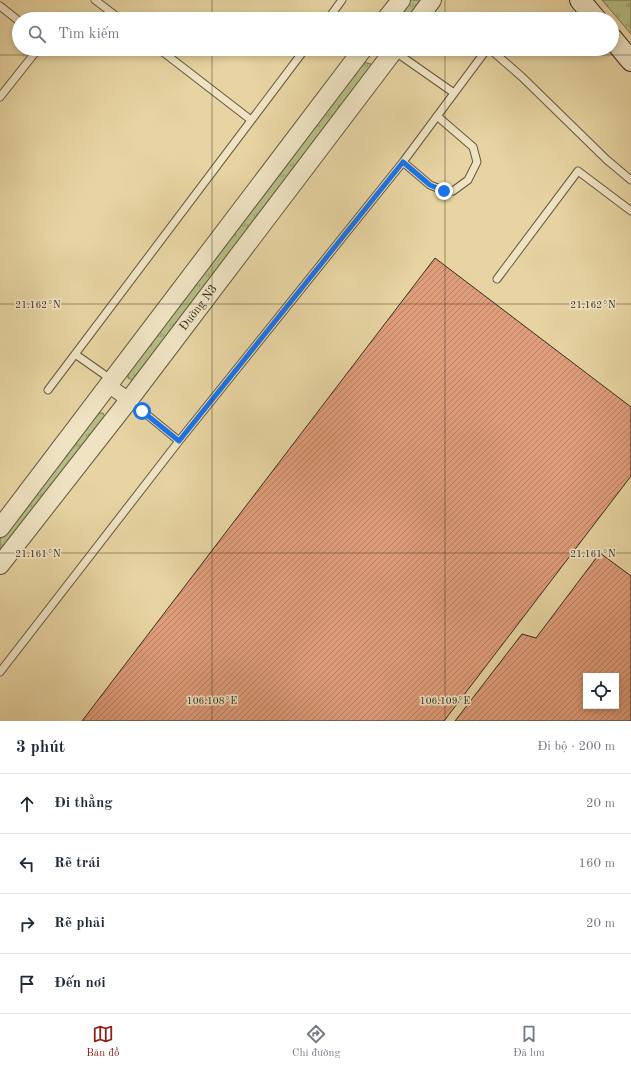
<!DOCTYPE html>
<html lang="vi">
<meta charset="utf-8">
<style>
body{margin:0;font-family:"Old Standard TT",serif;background:#f6f6f7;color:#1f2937}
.controls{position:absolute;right:12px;bottom:12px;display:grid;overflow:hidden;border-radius:0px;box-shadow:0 2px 6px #0003}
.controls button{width:36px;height:36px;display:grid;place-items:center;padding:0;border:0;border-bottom:1px solid #e0e1e3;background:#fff;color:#1f2937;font:20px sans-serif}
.stop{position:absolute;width:12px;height:12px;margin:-9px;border:3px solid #1a73e8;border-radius:50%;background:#fff}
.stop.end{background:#1a73e8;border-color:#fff;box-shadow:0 1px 4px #0008}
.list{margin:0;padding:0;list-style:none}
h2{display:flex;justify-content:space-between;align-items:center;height:52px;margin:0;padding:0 16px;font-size:17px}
h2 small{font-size:13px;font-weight:400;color:#747a83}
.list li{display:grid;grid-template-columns:26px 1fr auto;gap:12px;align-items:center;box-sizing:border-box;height:60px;padding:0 16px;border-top:1px solid #e0e1e3}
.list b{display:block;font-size:15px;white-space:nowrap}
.list em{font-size:13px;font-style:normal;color:#747a83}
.icon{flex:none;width:22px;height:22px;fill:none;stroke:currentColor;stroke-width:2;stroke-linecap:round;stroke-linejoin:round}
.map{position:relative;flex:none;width:631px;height:721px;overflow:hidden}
.search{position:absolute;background:#fff;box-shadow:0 2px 6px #0003;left:12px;right:12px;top:12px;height:44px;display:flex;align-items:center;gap:10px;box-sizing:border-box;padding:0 14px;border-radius:22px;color:#747a83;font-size:15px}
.sheet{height:292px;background:#fff}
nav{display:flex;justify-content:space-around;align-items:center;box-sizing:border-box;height:56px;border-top:1px solid #e0e1e3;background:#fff;font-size:11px;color:#747a83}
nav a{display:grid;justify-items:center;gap:2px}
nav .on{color:#8f2418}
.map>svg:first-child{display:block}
</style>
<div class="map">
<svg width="631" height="721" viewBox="0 0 631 721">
<defs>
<pattern id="grass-tufts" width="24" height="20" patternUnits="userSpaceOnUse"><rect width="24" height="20" fill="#b5bd85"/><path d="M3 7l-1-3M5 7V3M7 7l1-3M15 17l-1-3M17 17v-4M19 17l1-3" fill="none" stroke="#949a6c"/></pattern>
<pattern id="building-hatch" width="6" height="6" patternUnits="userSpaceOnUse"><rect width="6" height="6" fill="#e09d7b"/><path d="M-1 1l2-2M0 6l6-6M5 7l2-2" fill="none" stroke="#b68064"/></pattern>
</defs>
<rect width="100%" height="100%" fill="#e7d4a2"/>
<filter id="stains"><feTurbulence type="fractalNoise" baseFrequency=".005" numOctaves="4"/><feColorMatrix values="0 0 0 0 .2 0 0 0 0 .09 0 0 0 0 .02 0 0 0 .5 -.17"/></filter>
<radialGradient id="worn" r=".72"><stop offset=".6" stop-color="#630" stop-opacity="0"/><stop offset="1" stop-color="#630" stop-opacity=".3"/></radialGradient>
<path fill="url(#grass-tufts)" stroke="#757554" d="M410 0H422L408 19H396Z
M602 0H631V34Z
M363 62 371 64V67L135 380H132L128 378V372Z
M100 413H103L105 417 0 556V539L97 415Z"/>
<path fill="url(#building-hatch)" stroke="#352d22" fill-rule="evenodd" d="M435 258 631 407V476L444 721H82Z
M600 553 631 576V721H455L522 634 536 638ZM586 676H616V706H586Z"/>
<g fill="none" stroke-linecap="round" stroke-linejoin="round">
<g stroke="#625742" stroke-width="9">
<path id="service" d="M95 0 120 19
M0 6 19 21
M328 19 342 0
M159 49 251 120
M490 49 522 77 607 160 631 180
M394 51 454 93
M0 97 38 49
M403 162 430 185 445 191H453L468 180 477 162 473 147 437 116
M497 279 578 171 631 211
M75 354 112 380
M48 390 305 49
M129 400 179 441
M0 672 179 441 403 162 487 49"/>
</g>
<g stroke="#625742" stroke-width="16">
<path id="minor" d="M108 385 129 400"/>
</g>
<g stroke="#625742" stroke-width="20">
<g id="tertiary">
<path d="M386 19 401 0"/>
<path d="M418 19 432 0"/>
<path d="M0 528 363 49"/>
<path id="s1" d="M0 565 129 400 395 49"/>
</g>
</g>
<g stroke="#352d22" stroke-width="22">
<path id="secondary" d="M580 0 596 19
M612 38 631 61"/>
</g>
<use href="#service" stroke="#efe3c3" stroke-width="7"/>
<use href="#minor" stroke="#efe3c3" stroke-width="14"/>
<use href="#tertiary" stroke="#efe3c3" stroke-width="18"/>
<use href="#secondary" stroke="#efe3c3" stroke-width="20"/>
</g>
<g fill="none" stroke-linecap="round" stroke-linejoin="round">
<path stroke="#1a73e8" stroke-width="5" d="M142 411 179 441 403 162 430 185 444 191"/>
</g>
<path fill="none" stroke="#352d22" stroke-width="1" stroke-opacity="0.45" d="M212 0V19M445 0V19M212 49V721M445 49V721M0 55H631M0 304H631M0 553H631"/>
<g text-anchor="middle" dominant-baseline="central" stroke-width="3.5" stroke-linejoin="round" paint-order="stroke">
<g font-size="12" fill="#352d22" stroke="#efe3c3">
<text stroke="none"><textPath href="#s1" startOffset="325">Đường N3</textPath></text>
</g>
</g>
<g font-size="10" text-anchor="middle" fill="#352d22" stroke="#efe3c3" stroke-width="3.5" stroke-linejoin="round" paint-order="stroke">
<text x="38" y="308">21.162°N</text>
<text x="593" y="308">21.162°N</text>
<text x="38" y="557">21.161°N</text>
<text x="593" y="557">21.161°N</text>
<text x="212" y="704">106.108°E</text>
<text x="445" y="704">106.109°E</text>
</g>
<rect width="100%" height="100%" filter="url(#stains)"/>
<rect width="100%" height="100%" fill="url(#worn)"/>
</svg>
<div class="controls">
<button><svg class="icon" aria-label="locate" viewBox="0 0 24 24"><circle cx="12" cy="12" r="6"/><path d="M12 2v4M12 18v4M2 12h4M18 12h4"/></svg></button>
</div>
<div class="stop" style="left:142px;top:411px"></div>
<div class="stop end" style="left:444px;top:191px"></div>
<div class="search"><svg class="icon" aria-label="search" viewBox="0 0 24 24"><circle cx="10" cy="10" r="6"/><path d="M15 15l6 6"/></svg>Tìm kiếm</div>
</div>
<section class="sheet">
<h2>3 phút<small>Đi bộ · 200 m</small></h2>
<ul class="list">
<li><svg class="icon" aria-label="ahead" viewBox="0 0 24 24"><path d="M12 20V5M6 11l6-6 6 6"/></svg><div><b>Đi thẳng</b></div><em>20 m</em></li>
<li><svg class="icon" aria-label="left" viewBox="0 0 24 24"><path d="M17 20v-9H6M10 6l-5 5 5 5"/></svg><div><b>Rẽ trái</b></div><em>160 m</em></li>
<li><svg class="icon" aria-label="right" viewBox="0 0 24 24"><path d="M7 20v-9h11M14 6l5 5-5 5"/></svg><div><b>Rẽ phải</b></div><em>20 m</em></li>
<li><svg class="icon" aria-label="arrive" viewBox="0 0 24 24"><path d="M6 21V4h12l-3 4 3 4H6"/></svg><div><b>Đến nơi</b></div></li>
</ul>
</section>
<nav>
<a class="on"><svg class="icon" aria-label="map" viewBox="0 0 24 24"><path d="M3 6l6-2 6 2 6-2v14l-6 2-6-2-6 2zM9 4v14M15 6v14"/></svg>Bản đồ</a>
<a><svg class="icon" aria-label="directions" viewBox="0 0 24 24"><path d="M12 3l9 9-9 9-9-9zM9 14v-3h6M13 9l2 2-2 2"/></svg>Chỉ đường</a>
<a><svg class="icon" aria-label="saved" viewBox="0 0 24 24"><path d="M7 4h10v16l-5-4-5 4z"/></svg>Đã lưu</a>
</nav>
